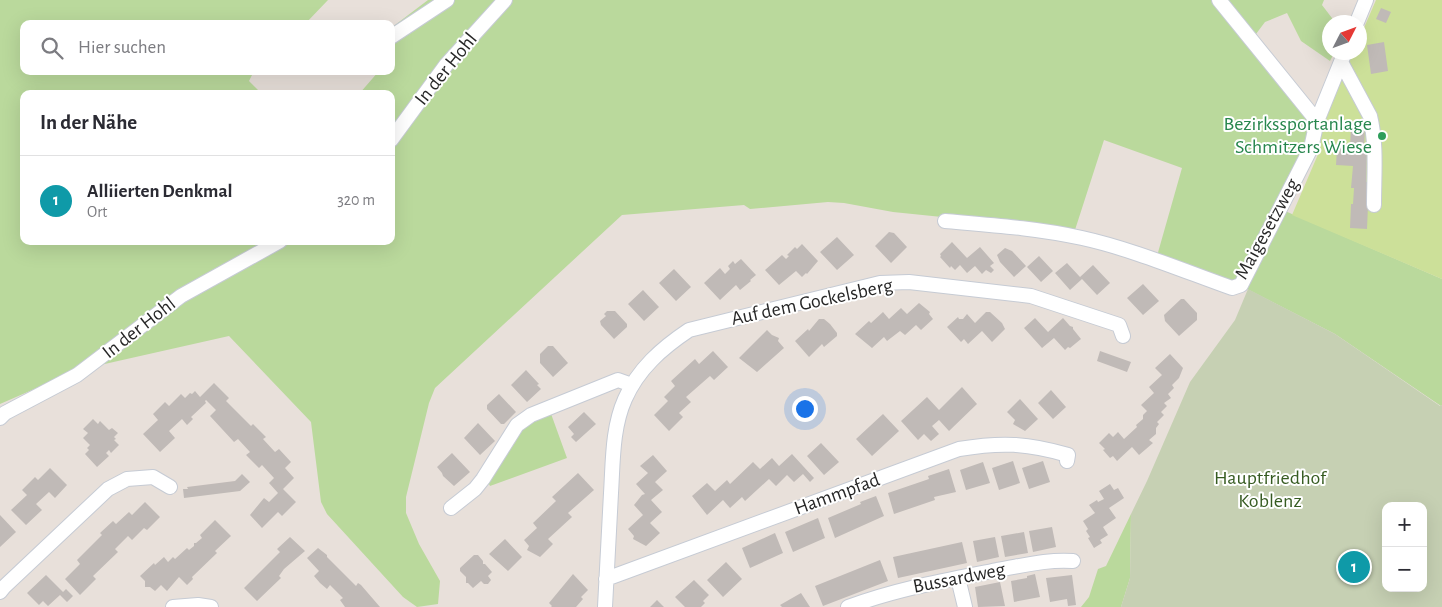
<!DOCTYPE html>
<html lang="de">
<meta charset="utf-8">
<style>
body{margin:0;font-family:"Alegreya Sans",sans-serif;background:#f2f2f3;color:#2b2b33}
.controls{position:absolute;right:15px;bottom:15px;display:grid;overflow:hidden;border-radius:10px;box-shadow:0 5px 20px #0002}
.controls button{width:45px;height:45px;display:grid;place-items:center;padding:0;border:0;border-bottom:1px solid #e1e1e2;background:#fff;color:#2b2b33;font:25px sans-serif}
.compass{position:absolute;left:1322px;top:15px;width:45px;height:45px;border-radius:50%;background:#fff;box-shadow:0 5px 20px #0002;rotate:48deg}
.you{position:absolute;left:804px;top:408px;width:18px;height:18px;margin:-12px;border:4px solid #fff;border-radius:50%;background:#1a73e8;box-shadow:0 0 0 8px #1a73e833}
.badge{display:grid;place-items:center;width:32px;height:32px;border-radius:50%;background:#ea580c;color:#fff;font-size:16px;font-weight:700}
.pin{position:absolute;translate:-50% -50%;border:2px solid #fff;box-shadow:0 1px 5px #0006}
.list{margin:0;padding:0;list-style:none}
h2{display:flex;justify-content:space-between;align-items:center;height:65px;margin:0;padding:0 20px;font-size:21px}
h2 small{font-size:16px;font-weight:400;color:#7c7c81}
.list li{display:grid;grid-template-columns:32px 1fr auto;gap:15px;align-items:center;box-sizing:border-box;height:90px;padding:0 20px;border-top:1px solid #e1e1e2}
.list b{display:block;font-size:19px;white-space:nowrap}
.list p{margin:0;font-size:16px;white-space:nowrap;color:#7c7c81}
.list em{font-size:16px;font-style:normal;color:#7c7c81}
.icon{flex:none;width:28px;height:28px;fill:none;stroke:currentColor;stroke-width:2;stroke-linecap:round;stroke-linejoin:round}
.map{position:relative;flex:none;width:1442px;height:607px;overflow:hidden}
.search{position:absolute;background:#fff;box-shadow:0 5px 20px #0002;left:20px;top:20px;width:375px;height:55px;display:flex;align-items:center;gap:12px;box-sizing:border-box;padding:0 18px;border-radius:10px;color:#7c7c81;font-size:19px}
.panel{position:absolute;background:#fff;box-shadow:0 5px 20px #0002;left:20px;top:90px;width:375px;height:155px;border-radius:10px}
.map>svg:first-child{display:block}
</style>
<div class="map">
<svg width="1442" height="607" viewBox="0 0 1442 607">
<rect width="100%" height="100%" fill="#e8e0da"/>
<path fill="#bad99c" d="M0 0H328L305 24H24V71H254L249 81 262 94H24V241H391V94H359L379 71H391V28L428 0H1324L1322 5 1335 22H1330V52L1334 53 1330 61 1301 41 1287 13 1265 22 1250 42 1312 123 1306 147 1234 284 1157 256 1182 168 1104 140 1074 233 1060 229 893 212 844 203 828 202 750 209 744 205 622 215 435 388 429 403 406 497V513L419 544 440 581 438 604 417 607 403 597 327 514 321 502 311 422 229 336 78 370 0 404Z
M1285 211 1442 279V405L1441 406 1335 334 1245 288Z
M550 411 567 458 490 486 488 482 516 441 515 436 520 428Z
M1131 514 1130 578 1121 607H1081L1089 597 1098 569 1106 566Z"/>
<path fill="#c6d0b3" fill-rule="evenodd" d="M1248 289 1335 334 1440 406 1442 405V607H1121L1130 578 1131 514 1147 481 1190 382 1235 320ZM1386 506H1423V588H1386Z"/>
<path fill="#cce099" d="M1376 0H1442V279L1292 215 1319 152 1323 121 1353 53 1360 52V37Z"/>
<path fill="#c0bab7" d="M1381 8 1391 12 1386 23 1376 19Z
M1384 42 1388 71 1371 74 1367 45Z
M1351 126 1365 127 1364 148 1367 149 1366 182H1369L1367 229 1350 228 1351 204H1353L1354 188H1351L1353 166 1336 165 1337 148H1350Z
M889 232 894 233 907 247 891 263 875 246Z
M837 237 854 255 837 270 820 252Z
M952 242 967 258 980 247 994 263 990 266 994 270 991 273 986 270 982 274 975 266 967 273 960 265 955 270 951 266 950 268 940 257 941 256 940 254Z
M802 244 818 261 807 274 806 273 802 277 796 271 779 285 765 270 782 255 786 259 789 256 787 255 795 247 797 249Z
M1005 248 1012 251 1026 266 1014 277 1000 262 997 255Z
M1039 256 1053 271 1041 282 1027 267Z
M741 259 756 275 750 280 751 281 740 290 736 285 720 300 704 283 720 268 725 274 730 269 728 266 733 261 735 264Z
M1067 263 1080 277 1093 265 1110 283 1097 295 1082 279 1070 290 1055 273Z
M674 269 691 287 676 301 659 283Z
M1143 284 1159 301 1143 315 1127 298Z
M643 290 659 307 644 321 628 304Z
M1181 299H1184L1197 313V320L1179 336 1165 321 1164 315Z
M919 303 930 312 929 314 933 319 921 330 916 325 905 335 900 331 887 341 884 337 872 348 855 334 869 321 871 323 883 312 889 319 901 308 907 314Z
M607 311H615L627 324V327L614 339 601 325 600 321 606 316 604 314Z
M986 312H990L1002 323 1005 329 992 342 982 331 968 344 964 339 961 342 947 327 958 317 959 319H963L967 314 975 323Z
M1035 318 1048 332 1063 318 1070 326 1073 327V329L1081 339 1070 348 1068 347 1065 350 1054 338 1042 348 1024 328Z
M819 319H824L830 324 837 333V336L824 347 822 344 809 357 795 341 808 329 809 331Z
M767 330 772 335 779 338 778 341 784 348 757 372 739 358Z
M548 346H553L568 363 553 377 540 363V354Z
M713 351 728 367 714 380 710 376 686 397 691 402 679 413 683 417 669 431 654 415 668 401 664 397 675 386 671 381 695 359 699 364Z
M1100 351 1131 362 1127 372 1097 361Z
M1170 354 1183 368 1179 378 1172 385 1174 388 1168 394 1171 398 1164 403 1167 406 1161 412 1164 415 1157 422 1159 424 1156 428V434L1149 440 1153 443 1139 455 1132 447 1117 461 1113 456 1110 458 1103 450 1105 449 1099 443 1109 433 1113 437 1118 432 1124 439 1137 427 1136 425 1143 419V415L1147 411 1141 405 1154 393 1149 387 1162 375 1155 368Z
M526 370 539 384 537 385 541 389 527 402 511 385Z
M214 383 229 398 226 401 251 426 253 424 266 437 263 439 275 452 279 449 291 462 285 468 294 478 283 489 296 502 282 516 278 512 262 528 250 515 264 498 269 502 278 493 269 483 274 478 262 465 259 468 246 455 250 452 238 439 234 442 210 416 216 410 206 400 205 401 206 403 191 417 193 419 187 425 182 419 169 431 175 438 160 452 143 434 158 420 153 414 165 402 169 406 181 394 185 398 190 393 192 394 195 391 200 397Z
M962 387 977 404 949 431 939 420 932 426 939 434 931 441 924 434 918 440 901 421 927 397 939 410Z
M1051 390 1066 407 1053 419 1038 403Z
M499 394 516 412 504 424H501L487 409V405Z
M1020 399 1038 419 1025 431 1013 424 1015 420 1007 412Z
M584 412 596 424 576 442 571 437 574 434 568 427Z
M883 414 899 431 872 456 856 439Z
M93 419 98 424 100 421 109 430 112 428 118 433 114 437 116 439 114 440 119 445 111 453 109 450 106 453 109 456 97 467 85 454 89 450 87 448 90 445 83 438 88 433 83 429Z
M478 423 495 441 480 455 464 438Z
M821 443 839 462 824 475 807 456Z
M452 453 470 472 454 486 443 476 442 473 437 467Z
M792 454 814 478 810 482 803 474 794 482 787 475 776 486 769 479 745 501 742 497 730 508 723 500 707 515 692 496 707 483 715 491 727 480 730 484 753 462 760 469 772 458 779 466Z
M653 455 667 471 655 482 663 490 651 500 662 512 650 523 660 533 646 546 633 539 634 536 628 529 643 515 634 505 642 495 645 494 636 484 648 473 640 466Z
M1013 461 1020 483 999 490 992 468Z
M1043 461 1050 482 1029 489 1022 468Z
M983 462 990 483 966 490 960 470Z
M50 468 67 485 55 498 49 492 36 504 42 510 26 525 11 510 27 495 22 490 35 477 38 480Z
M949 469 956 492 934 497 935 500 894 514 888 493 929 479 928 476Z
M578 473 594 490 568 513 572 517 548 539 553 544 540 557 527 550 529 546 524 540 537 528 533 523 556 501 552 497Z
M242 474 250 482 240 491 184 498 183 489H188L187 487 235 481Z
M1110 484 1114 490 1118 488 1124 498 1109 508 1116 518 1103 527 1108 535 1100 540 1102 543 1094 548 1088 538 1090 537 1086 531 1088 529 1083 521 1095 513 1089 505 1097 500 1098 502 1104 499 1099 491Z
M876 496 884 516 835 538 828 518 861 504 860 502Z
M145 502 160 517 147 530 144 528 132 540 128 536 115 549 118 552 93 576 96 579 80 595 65 579 80 564 77 560 102 535 100 533 113 521 116 524 129 512 132 515Z
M0 515 16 532 0 547Z
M818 518 825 538 793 552 785 532Z
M215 520 231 536 215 551 217 553 192 577 193 579 187 585 179 577 167 591 161 585 155 591 150 587H145V581L140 576 154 563 155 565 164 557 168 562 173 557 175 559 187 548 189 550 194 546V543H196L202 538 200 535Z
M1052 527 1056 547 1033 552 1029 531Z
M1024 532 1028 553 1005 557 1001 536Z
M775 533 783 553 750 568 742 548Z
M290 537 305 551 284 569 279 576 281 578 257 601 244 588 280 552 277 549Z
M995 537 999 557 977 562 973 541Z
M505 539 522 557 508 571 489 554Z
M962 542 967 563 898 578 893 557Z
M318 548 327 555V557L356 586 358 583 361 585 380 607H345L340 600 343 598 330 585 327 589 320 583 314 576 319 571 307 558Z
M474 555H478L483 561V564H485L492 572 488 576 491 580 488 584H484L481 581 473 588 468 583H466V577L460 571V568Z
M880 560 888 581 823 606 815 586Z
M726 562 742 579 723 597 707 580Z
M573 574 588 590 581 597 583 599 576 607H551L552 606 549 603Z
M1035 574 1040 597 1014 602 1011 581 1027 578V576Z
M46 575 63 592 66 589 73 596 67 602 60 595 48 606 43 601 39 605 27 593Z
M1072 575 1076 605 1068 606 1067 599 1050 602 1046 578Z
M694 580 709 595 703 601 705 603 701 607H685L675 597Z
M1000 582 1005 606 978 607 975 587Z
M801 593 810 607H782L780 605Z
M657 600 664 607H650Z"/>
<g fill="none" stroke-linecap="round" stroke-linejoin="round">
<g stroke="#c6cbd4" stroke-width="16">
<path id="minor" d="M1219 0 1317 121
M1357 22 1366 0
M391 37 447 0
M1341 62 1370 116C1377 145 1374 175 1374 205
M391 140 446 65 505 0
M945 221C991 225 1037 228 1082 238 1132 249 1184 271 1232 288L1241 285 1311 148 1317 121 1345 52
M0 418 5 413 77 375 181 296 280 241
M451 508 475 489 483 479 517 425 531 415 618 380 632 385
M958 578 965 607
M606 579 959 449C1001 442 1027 443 1068 455L1067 461
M0 592 4 587 108 489 127 479 153 477 170 487
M173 607 198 605 211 607
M605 607C607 569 609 531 611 493 613 462 612 428 625 399 638 369 662 348 689 330L880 283 909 282 1031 296 1119 325 1123 336
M848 607C896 589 947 580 997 570 1022 566 1047 559 1073 561"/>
</g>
<use href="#minor" stroke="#fff" stroke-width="14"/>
</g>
<circle fill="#2e9e5b" stroke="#fff" stroke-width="2" cx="1382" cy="136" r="5"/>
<g text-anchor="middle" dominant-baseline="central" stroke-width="4" stroke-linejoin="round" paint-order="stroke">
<g font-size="20" fill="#272727" stroke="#fff">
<text transform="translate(446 69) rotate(-51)">In der Hohl</text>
<text transform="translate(1267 229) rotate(-61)">Maigesetzweg</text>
<text transform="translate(812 302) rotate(-12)">Auf dem Gockelsberg</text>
<text transform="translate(139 328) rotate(-38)">In der Hohl</text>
<text transform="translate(837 494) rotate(-20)">Hammpfad</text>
<text transform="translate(959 578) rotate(-11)">Bussardweg</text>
</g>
<g font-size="20" fill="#27864d" stroke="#fff" text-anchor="end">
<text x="1372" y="124">Bezirkssportanlage<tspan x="1372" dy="23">Schmitzers Wiese</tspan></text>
</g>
<g font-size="20" fill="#365b21" stroke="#fff">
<text x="1270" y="478">Hauptfriedhof<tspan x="1270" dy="23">Koblenz</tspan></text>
</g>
</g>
</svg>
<div class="controls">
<button>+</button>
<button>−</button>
</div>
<svg class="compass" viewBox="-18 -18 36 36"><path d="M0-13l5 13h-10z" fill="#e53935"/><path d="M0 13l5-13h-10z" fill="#7c7c81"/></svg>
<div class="you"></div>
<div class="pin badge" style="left:1354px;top:567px;background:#0f9aa8">1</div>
<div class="search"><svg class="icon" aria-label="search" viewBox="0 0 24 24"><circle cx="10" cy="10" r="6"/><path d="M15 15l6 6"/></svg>Hier suchen</div>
<section class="panel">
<h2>In der Nähe<small></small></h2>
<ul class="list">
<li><span class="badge" style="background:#0f9aa8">1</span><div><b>Alliierten Denkmal</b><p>Ort</p></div><em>320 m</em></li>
</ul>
</section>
</div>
